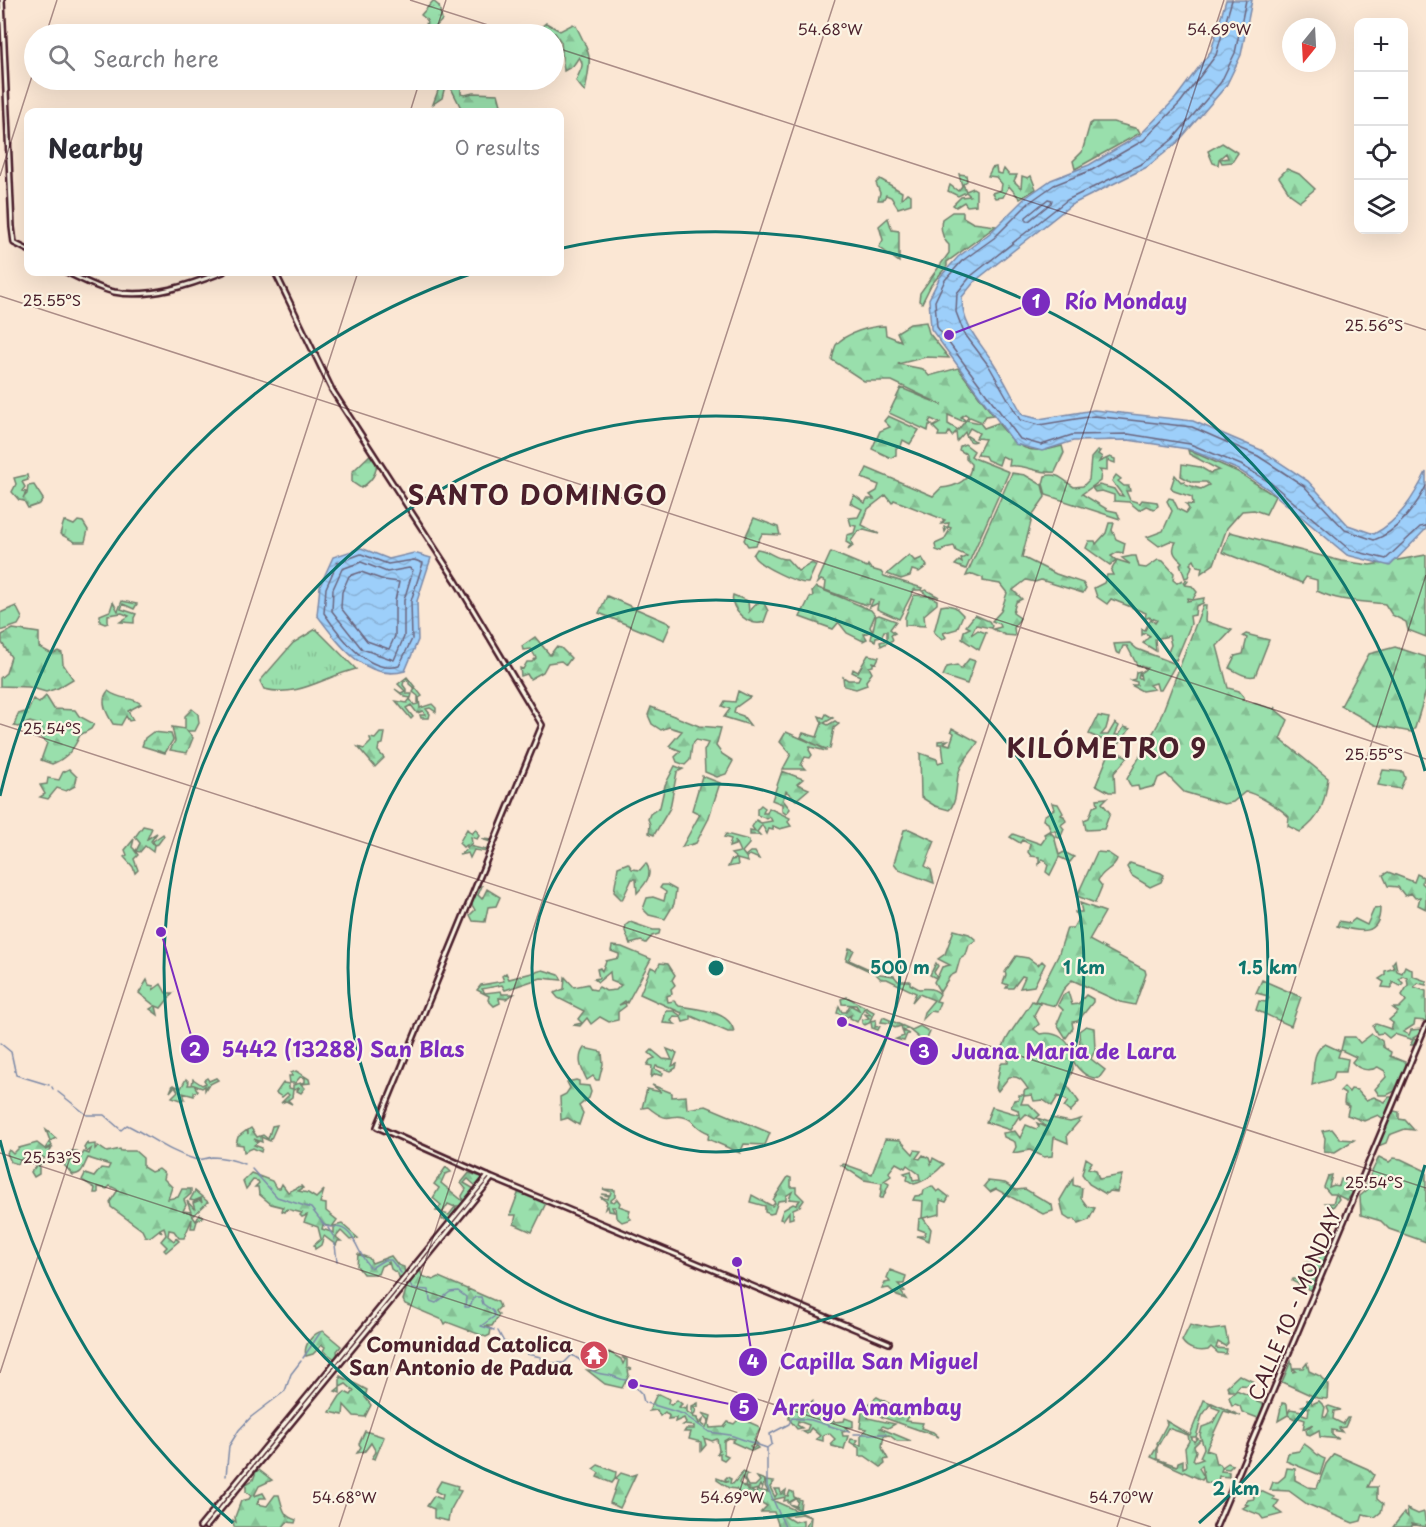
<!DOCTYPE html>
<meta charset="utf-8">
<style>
body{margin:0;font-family:"Playpen Sans",sans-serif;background:#f2f2f3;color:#2b2b33}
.controls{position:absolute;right:18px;top:18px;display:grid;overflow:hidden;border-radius:12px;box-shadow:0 6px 24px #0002}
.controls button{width:54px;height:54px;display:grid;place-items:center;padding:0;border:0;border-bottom:2px solid #e1e1e2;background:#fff;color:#2b2b33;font:30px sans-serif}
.compass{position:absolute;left:1282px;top:18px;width:54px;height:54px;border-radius:50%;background:#fff;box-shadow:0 6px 24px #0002;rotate:198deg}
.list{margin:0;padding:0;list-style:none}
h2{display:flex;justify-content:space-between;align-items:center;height:78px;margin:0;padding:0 24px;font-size:26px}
h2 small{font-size:20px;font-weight:400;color:#7c7c81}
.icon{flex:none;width:33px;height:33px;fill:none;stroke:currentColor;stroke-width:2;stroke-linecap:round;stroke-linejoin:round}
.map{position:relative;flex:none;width:1426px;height:1527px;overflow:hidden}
.search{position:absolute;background:#fff;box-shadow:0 6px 24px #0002;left:24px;top:24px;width:540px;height:66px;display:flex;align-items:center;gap:15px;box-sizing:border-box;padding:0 21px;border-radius:33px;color:#7c7c81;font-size:22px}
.panel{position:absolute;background:#fff;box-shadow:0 6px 24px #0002;left:24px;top:108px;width:540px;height:168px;border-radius:12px}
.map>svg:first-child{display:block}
</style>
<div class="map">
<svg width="1426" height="1527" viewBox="0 0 1426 1527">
<defs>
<pattern id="grass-tufts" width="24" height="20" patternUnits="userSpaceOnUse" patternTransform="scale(1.5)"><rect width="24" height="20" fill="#99dfac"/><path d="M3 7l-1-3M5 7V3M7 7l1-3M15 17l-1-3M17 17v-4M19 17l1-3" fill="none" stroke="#85bf94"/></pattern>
<pattern id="forest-firs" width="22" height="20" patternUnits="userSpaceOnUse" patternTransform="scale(1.5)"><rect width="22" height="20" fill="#99dfac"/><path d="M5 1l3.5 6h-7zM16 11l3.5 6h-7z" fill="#85bf94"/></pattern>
<pattern id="wetland-marsh" width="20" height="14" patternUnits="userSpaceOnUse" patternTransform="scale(1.5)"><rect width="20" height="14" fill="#99dfac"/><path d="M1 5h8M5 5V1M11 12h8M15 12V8" fill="none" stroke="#85bf94"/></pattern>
<pattern id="water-waves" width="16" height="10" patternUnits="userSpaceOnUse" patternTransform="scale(1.5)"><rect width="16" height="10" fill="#9dcffa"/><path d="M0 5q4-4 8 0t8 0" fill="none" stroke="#89b1d6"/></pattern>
</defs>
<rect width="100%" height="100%" fill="#fbe7d4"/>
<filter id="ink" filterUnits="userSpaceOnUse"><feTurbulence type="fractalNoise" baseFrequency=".0167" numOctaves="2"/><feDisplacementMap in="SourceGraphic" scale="12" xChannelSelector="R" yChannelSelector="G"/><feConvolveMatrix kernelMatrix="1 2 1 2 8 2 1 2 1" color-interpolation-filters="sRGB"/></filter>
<g filter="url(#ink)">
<path fill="url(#grass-tufts)" stroke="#727f6c" stroke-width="1.5" d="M64 521 74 525 78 521 83 522 88 530 85 542H75L60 534Z
M16 606 22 618 18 625 0 631V613Z
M316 629 356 669C323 677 299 698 264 689L260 681 293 643Z"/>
<path fill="url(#forest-firs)" stroke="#727f6c" stroke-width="1.5" d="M546 23 560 31 573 24 576 26C593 59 591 56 585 92L576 81C579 71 586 66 579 57L573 66 564 71 561 42 555 33 542 32 540 28Z
M442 80H461V94L465 95 473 93 498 94 501 105 509 112H463L449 84 445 86 442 98 433 104Z
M1093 122H1113L1138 129 1140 133 1075 169 1073 161 1082 152 1090 124Z
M1222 143 1238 153 1232 162 1222 163 1220 159 1228 158 1226 153 1219 159 1218 165 1213 163 1208 151Z
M996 167 997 173 1002 174 1004 169 1009 175H1017L1014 181 1021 188 1022 176 1028 178 1031 176 1036 189 1020 199 1009 186 1003 197 995 198 992 193 1001 190 1002 184 996 177 988 176 992 168Z
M1287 169 1299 174 1315 189 1300 201 1290 194 1279 177Z
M959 174 966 175 967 181 963 184 966 191 973 188 976 190V205L967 206 964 202 956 207 953 205 961 197 970 196 966 192 958 196 948 191 950 185 958 191 962 186Z
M880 179 902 192 901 199 907 193 911 195V204L898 208 891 197 886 195 883 200H878L880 193 876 183Z
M952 212H963V217L973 223 996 226 947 262V266L931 285 922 303 919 301 920 293 949 253V245C942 239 940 227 942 219Z
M888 218 892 230 899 231V262L879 247 883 240 879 226Z
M926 322 929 333 949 358 926 357 898 364 923 369 929 376 958 368 993 415 986 416 982 422 970 417 967 419 968 416 965 414 961 417 965 420 962 421 948 415V424L958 430 966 420 980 423 984 428 998 423C1018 449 1029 456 1062 446L1064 453 1055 472C1038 474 1025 464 1009 466L1010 460 1002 456 999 465 987 460 985 456 977 455 985 439 976 438 979 433 970 428 966 435 975 441C969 444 966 436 965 432L957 441 956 432 952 436 949 432 947 436H938L939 433 933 427 940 423 931 419 929 422 932 425H929L928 431 889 413 901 388 942 405 892 381H864L832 360C833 356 834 349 836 345 845 333 871 326 885 326L886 335 901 341 897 332 910 324Z
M888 416 919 430 910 444 903 440 901 446 896 448V455L891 458 872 449 880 431 890 427 884 421Z
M965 444 974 451 971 456 974 458 1009 472 966 569 955 565 959 561 962 563 961 559 967 556 956 551 954 546 945 548 942 552 936 550 935 544 944 540 951 528 948 527 945 532 944 527H948L949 523 941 524 945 520 894 500 892 503 886 495 868 509 862 525 879 534 864 530 858 531 851 541 853 546 848 550 851 545 846 542 847 535 854 533 856 526 851 525 849 518 858 517 862 509 850 503 854 495 865 503 867 499H874L870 495 877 491 879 485 862 478 867 468 933 496 941 488C955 487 972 480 971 464L966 459V454L959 450 960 446Z
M1188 450 1238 472 1275 496 1266 514 1254 510 1242 511 1227 528 1214 564 1201 573 1202 567 1197 566 1194 560 1190 564 1192 566 1188 577 1185 578 1180 564 1182 562C1176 557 1170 551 1176 542L1170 541 1159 546 1147 537 1163 531 1172 511 1167 501 1169 498 1173 499 1178 509 1186 513 1189 509 1186 504 1193 505 1192 497 1174 491 1171 487 1175 475 1181 482 1184 481 1185 484 1201 489 1209 485 1206 482H1192L1181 476 1182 464 1200 467 1210 473 1219 470 1189 454Z
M1097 451H1100L1098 454 1102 457 1099 462 1110 457 1115 459V463L1107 460V471L1099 470 1101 472 1100 481 1082 494 1108 510 1117 512 1120 519 1046 495 1043 484 1045 476C1058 472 1063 480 1074 487L1083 486 1089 480 1091 458Z
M372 453C381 467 375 479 361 488L352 482V472Z
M1012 473 1025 475 1042 485 1045 497 1033 514 1022 557 1056 574 1083 583 1086 588 1083 593 1041 580 1035 582 1026 580 1013 590 1022 599 1016 602 1013 613 1020 618 1014 628 1015 636 1005 635 993 629 1001 627 1000 624 992 621 1001 611 1007 593 1000 584 983 581V578L973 574 966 576Z
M27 475 28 480 22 482 25 487 22 491 26 492 23 498 27 494 28 486 34 485 43 499 40 504 28 508 24 501 19 500 12 492 16 484 14 478Z
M1116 475 1121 479 1118 481 1124 486H1129L1130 491H1126L1130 500 1140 503 1142 500 1157 502 1158 506 1154 509 1146 506 1139 510 1129 502 1114 501V495L1102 491 1095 492 1092 488 1099 485 1114 489 1118 495 1123 496 1112 481Z
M754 518 778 527 780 535 762 534 756 545 748 546 744 540Z
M1109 523H1114L1112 530 1116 539 1125 543 1123 553 1118 552 1111 556 1116 560 1110 565 1086 548 1089 541H1095L1096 544 1106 533Z
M1230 532 1341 561 1370 565 1426 555V637L1408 630 1406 622 1392 615 1385 604C1361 601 1340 602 1317 591V580L1306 577 1302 583 1222 552Z
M757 549C769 550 776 560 787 559L798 571 812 563 816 565 808 583C798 584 757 565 753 555Z
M831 552 867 567 868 565 871 569 881 572 884 576 922 588 921 590H914L899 619 877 609 878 603 870 607 873 600 870 599 869 604 866 605 825 590 826 582 821 580 816 585Z
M909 555 915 561 922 558 927 566 919 572 912 570 910 576 901 579 887 574Z
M1132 556H1136L1139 567 1146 568 1158 560 1163 561 1174 573 1173 580 1177 583 1182 580 1184 584 1186 579 1188 581 1185 585 1192 586 1197 592 1193 599 1188 598 1187 601 1204 598 1203 603 1196 606 1195 615 1190 616 1191 624 1176 660 1172 659 1168 652 1171 645 1169 636 1155 639 1156 651 1143 643 1150 636 1145 633 1142 635V629L1145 630 1151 619 1155 623 1157 620 1149 617 1145 619 1146 613 1111 599 1107 604 1097 597 1094 588 1104 583 1107 575H1113L1111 571 1117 560 1130 564 1122 558Z
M816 587 871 610 875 615 870 627 872 631 864 634 867 639 863 641 847 633 836 619 839 622 833 629 800 617 810 597 813 596 812 592Z
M926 590 939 597 929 596 937 600V604L924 615 925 626 905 625V617L914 595 928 596 922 591Z
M733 595 748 601 749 612 757 603H764L768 611 764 622C750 628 729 610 733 595Z
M607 596 671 624 664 640 599 613Z
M122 601 137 604 134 609 123 604 121 609 136 614 134 618V623L120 622 129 616 122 613 108 615V623L105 624 100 622V615L110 611 113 602 118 611Z
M947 605 955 607 963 615 957 629 943 633 946 637 942 640 934 632 941 606Z
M1203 605H1206L1205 621 1232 630 1217 646 1228 688 1239 691 1244 697 1242 700 1274 709 1276 707 1275 709 1288 720 1280 739 1328 778C1325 801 1321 819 1300 832L1288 826 1289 817C1282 809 1254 792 1245 792L1233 802 1224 804 1184 792 1166 774 1158 778 1155 786 1139 790 1138 786 1131 787 1127 779 1158 724Z
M879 615 896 621 890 629 895 633 891 635 893 640 881 646 880 642 887 640V631H884L882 636 876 637 875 641 871 639 876 616Z
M975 615 989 621 992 626 991 628 976 625 971 635 978 630 986 633 979 650 962 639 964 631 970 628 966 626Z
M13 629 39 633V647L52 654 58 651 62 653 63 664 73 679 58 688 46 692 29 687 0 686V678L6 673 11 657 2 643V635Z
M1246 634 1269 640 1255 676C1245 678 1238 672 1229 668L1235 656 1243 654 1247 638 1243 636Z
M535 637 550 655 556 647 561 648 571 658 566 665 561 661 548 663 543 672 530 679 527 674 521 676 520 668 523 669 527 662H532L536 658 531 649 523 650 522 646Z
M1130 643 1137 649 1176 664 1161 690H1158L1156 683 1149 685 1154 689 1142 691 1131 685H1137V682L1131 680 1135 679 1136 672 1140 671 1138 677 1141 679 1140 673 1147 668 1137 665 1127 646H1123L1120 654 1116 652 1114 644Z
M1395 647 1426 657V691L1415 728 1411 732 1375 725 1341 706 1369 654Z
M868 655 879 657 876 663 873 662V666L869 667 872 673 866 681 867 685 856 689 844 686 843 677 848 680H858L860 676 852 672 853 669 858 672Z
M969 659 975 661 967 684 943 676 947 667 957 665 961 669Z
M407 677 422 696 419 698 420 708 432 704 436 708V712L430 708 426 709 430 714 429 718H421L420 715H425L423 711 417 713 411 705 406 708 413 717 411 719 396 701 407 703 410 699 414 705 418 704V696L413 692 415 689 409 684V680L404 681 403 685 406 689V694H412L411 698 405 697 395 689 401 693 405 691 398 684Z
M108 691C121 701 132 696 141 704L128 711 133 720 129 721 126 716 121 725 113 724C107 714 99 701 108 691Z
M738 691 750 697 735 708 734 713 743 716 750 725 724 717 730 709 722 706 725 701 735 702Z
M46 696 54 709 75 710 79 716 94 724 91 729 80 735C74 749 67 758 52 764L41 760 47 743 40 737 37 724 30 722 18 727 14 726 18 714 28 711 33 699 39 703Z
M651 707 699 726 721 728 716 746 722 754 733 761 726 774 717 777 705 772 704 751 708 743 696 740 692 745 690 760 685 765 677 762 675 757 681 751 669 746 682 731 669 727 661 730 652 724 648 715Z
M192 709 198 714 199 723 195 731H187L193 738 187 753 170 750 175 741 172 727 185 729V716Z
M826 714 833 718 824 723 828 725 835 721 839 724 834 728 830 749 822 748 801 737 803 733 817 737 822 723 819 716 824 718Z
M1098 716 1109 718 1106 729 1101 735H1108L1115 723 1119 726 1115 735H1119L1124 727 1130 729 1117 746 1089 734Z
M952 728 978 742C972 753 961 761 958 775 956 786 957 803 949 810L935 806 921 797 920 753 937 759 938 763 944 761 942 744H938V741L948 740 944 743 950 745 954 733 951 731Z
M153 732 171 734 173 740 165 753 142 746 145 738Z
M786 732 826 749V751L810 747 809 750 812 755 810 758 805 757 801 765 805 769H783L791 754 780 742Z
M380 733H385L383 744 379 745 378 751 384 758 375 767 358 747 364 749 371 742 370 738 375 739Z
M1119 753 1128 757 1114 773 1115 792H1109L1096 785 1108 756Z
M675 766 683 769 677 772 670 808 654 835 649 833 650 824 648 819 650 814 660 807 665 785Z
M69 769 77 777 75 786 66 791 57 788 48 799 40 797 45 794 40 785 47 784 48 778 59 780 63 772Z
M1383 770 1403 772 1405 778 1400 789 1378 785Z
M782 771 803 779 797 784 809 789 796 800 786 791 783 800 790 809 786 814 782 811V804L772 800Z
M702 776 720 783 708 820 696 843 682 847 700 814 692 810Z
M1107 798 1102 803 1110 813 1104 829 1086 830 1084 820 1089 818 1093 807 1098 805 1097 799Z
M1052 803 1058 804 1063 813 1061 815 1064 816 1066 821 1061 825 1064 829 1060 838 1056 837V831H1051L1048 823 1043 820 1044 816 1054 809Z
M761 805 765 808 763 813H767L769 808 790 818 788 822 791 826 780 829 773 826V830L769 829 767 834 762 825 757 832 760 835H750V830L755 831 752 827 756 820 761 823 772 821 770 817 767 819 757 815V809Z
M143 826 152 828 147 839 157 833 151 841 154 845 153 841 163 834 164 836 158 844 154 845 153 852 145 846 140 852 135 851 138 855 134 859 138 870 135 873 133 867 124 857 127 855 125 850 134 839 132 847 136 851 140 843 135 837Z
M467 829 472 834 476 829 479 836 477 839 471 837 472 843 469 846 486 850 491 842 481 839 493 840 488 852 474 850 470 858 468 853 459 855 467 849V845L463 847 459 843Z
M909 829 935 841 925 866 931 870 934 883 899 870 894 863 904 830Z
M1049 831 1054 836 1059 855 1064 852 1074 857 1070 862 1059 857 1050 875 1046 872 1048 865 1045 860 1042 859 1039 864V857L1031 856 1028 852 1030 844 1022 840 1020 843 1010 837 1013 834 1041 844 1046 837 1044 834Z
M726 834 749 840V844L742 852 745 856 750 852H755L759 859 750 855 746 857 748 862 737 859 738 865 728 867 731 860 737 859 731 854 740 852 735 841V845L729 847 731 839 724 837Z
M1097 852 1108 853 1117 859C1114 869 1101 871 1098 881L1102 886 1095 903 1077 896Z
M628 863 632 869 640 870 646 863C654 875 645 884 637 893L636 879H632L622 900 614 892 618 867Z
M1130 863 1161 873 1164 875 1161 882 1150 887 1132 876 1127 867Z
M1388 872 1414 882 1417 874 1423 877 1422 883 1426 887V909L1418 905 1420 897 1415 898 1411 893 1405 896 1398 887 1388 886 1383 875Z
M662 885H667L676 890 674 904 665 919 649 915 643 909 647 898 653 897 664 901 666 892 660 888Z
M480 886H482L478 895 482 899 487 889 500 897 496 906 488 907 485 922 473 921 470 915 475 910 471 903Z
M1080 903 1105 912 1089 940 1145 970 1146 974 1135 1005 1120 1002 1072 980 1063 990 1055 1006 1035 1001 1058 956 1067 928H1073L1078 919 1075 912H1082Z
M1380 908C1380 937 1360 932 1337 926L1339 921 1350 923 1355 919 1367 925 1374 909Z
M630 922 653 930H660L659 934 652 936 646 943 641 941 630 944 625 931 626 925Z
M954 930 969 934 976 940 969 945 966 955 960 959 956 973 950 976 940 992 934 982 936 978 930 975 936 963 938 966 934 972 937 978 942 967 950 965 938 959 945 954Z
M612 946 622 947 651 959 627 1003 625 1001 619 1005 625 1003 626 1006 618 1012V1020L609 1022 600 1017 591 1024 587 1018 580 1026 573 1025 582 1023 578 1019 584 1011 558 998 554 993 564 989 565 977 574 987 588 984 591 989 596 990 599 987 606 991 616 990 621 985 611 981 610 972 598 982 594 979 599 978 597 969 600 968 602 971 606 961 619 958V954L611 951Z
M849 948 854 950 849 960 880 974 894 976 898 981H910V984L919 989C927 988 935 988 940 994L936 1001 940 1002 936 1012 931 1011 922 1020 924 1012 934 1000 919 994 912 1002 916 993 887 979H881L876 974 846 960Z
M1016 956 1028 958 1038 965 1042 961 1045 964 1034 986 1020 988 1025 977 1022 976 1013 988H1006L1008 985 1003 983 1006 975 1005 972Z
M1395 960 1397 971 1402 973 1405 966 1412 970V976L1426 981V985L1418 983 1414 987 1426 991V1021L1415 1020 1414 1025 1403 1032 1409 1035 1411 1030 1421 1029 1420 1034 1413 1038 1416 1040 1414 1045H1410L1413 1040 1394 1034 1389 1038 1383 1033 1377 1034 1373 1026 1376 1024 1391 1029 1393 1023 1389 1020 1398 1012 1393 1008H1399L1406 1001 1402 995 1408 985 1407 978 1403 976 1399 979 1403 983 1400 986 1392 982V988L1382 987 1384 982 1379 979 1385 975V971L1394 968 1392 964Z
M660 963 668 964 675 975 672 980 675 985 671 989 672 994 667 996 668 1002 674 1001 679 1006C696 1009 730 1010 734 1032H728L691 1016V1020L683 1022 681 1017 674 1016 671 1021 675 1024 663 1023 666 1011H674L681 1016 682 1013 640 994 651 967 657 970Z
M543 970 559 975 562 980 541 978 505 990 502 985 482 989 485 993 501 991 502 994H514L506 999 499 998 500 1003 494 1006 488 1000 489 996 477 990 481 985 504 981 502 976 506 973 509 979Z
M147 980 149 985 154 986 153 990 161 984 166 993H173L161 1008 156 1006 158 1015 150 1009 155 1006 139 993Z
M1262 980 1301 997 1291 1026 1256 1010 1259 1001 1266 1002 1269 998 1268 996 1256 993Z
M1068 992 1072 1005 1078 1004 1086 995 1093 999V1002L1078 1021 1072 1022 1073 1028 1066 1038 1057 1024 1063 1010 1058 1005 1063 995Z
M847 997 874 1012 870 1021 876 1020 875 1027 880 1026 878 1030 872 1028 871 1022 865 1025 862 1023V1020L869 1018 865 1014 871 1015 864 1008 857 1022 850 1018 851 1015 847 1017 837 1013 839 1006 842 1012H846L850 1005 859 1010 856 1005 842 1004 841 999Z
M1032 1001 1040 1004 1034 1015 1039 1024 1034 1029 1040 1034C1056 1031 1072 1040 1072 1057L1080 1052 1079 1031 1086 1026 1094 1028 1095 1049 1091 1059 1105 1070 1099 1078C1088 1080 1075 1068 1072 1057L1073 1069 1067 1085 1079 1102 1070 1112 1064 1107 1068 1101 1058 1096 1052 1106 1043 1100 1034 1101 1032 1095 1024 1096 1021 1104H1029L1040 1115 1035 1119 1026 1114 1021 1119 1019 1116 1010 1130 986 1122 992 1107 1019 1115 1018 1110 1011 1107 1014 1100 1019 1099V1095H1024V1091L1028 1089C1022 1080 1020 1076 1009 1077L998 1091 996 1088 1000 1066 1002 1063H1008L1009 1053 1001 1054C1004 1037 1023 1017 1032 1001Z
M883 1017 912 1030 920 1026 930 1032 925 1043 927 1044 921 1046 919 1038 907 1028 903 1031 909 1034H907L904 1041 896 1039 904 1036 901 1026 895 1028 890 1023 881 1022Z
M1372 1034 1382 1041 1383 1047 1391 1052 1390 1056 1407 1063 1399 1089 1387 1095H1379L1375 1089 1386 1077 1385 1071 1378 1067C1369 1072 1359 1070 1352 1062L1356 1057 1341 1050 1344 1037H1355L1360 1043Z
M1325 1044 1340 1051 1338 1057 1348 1059 1346 1072H1335L1333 1079 1312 1085C1315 1072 1310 1052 1325 1044Z
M584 1048 602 1052 603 1064 599 1080H596L593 1076 587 1080C582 1070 576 1059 584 1048Z
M667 1049 677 1053 672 1066 677 1064 676 1068 671 1071 656 1066 655 1069 663 1073 662 1076 656 1074 651 1077 652 1066 647 1065 650 1060 655 1058 649 1053 652 1050 663 1059 672 1060Z
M296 1071 309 1079 310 1083 301 1084 305 1088 301 1093 297 1091 299 1088 293 1090 292 1097 288 1100 292 1104 286 1101 281 1103 289 1095 287 1093 282 1097 276 1093 283 1083 289 1084V1088L293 1089V1085L305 1082V1078L300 1077 295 1083H290L289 1076H292L291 1073Z
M193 1079 202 1085 206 1083 204 1080 207 1078 209 1081 216 1078 218 1080 208 1085 205 1090V1086L202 1088 194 1085 198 1091 194 1092V1096L183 1093 185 1099 181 1100 172 1097 178 1091 175 1086 170 1092 173 1085 181 1088 186 1079 189 1082 188 1085H192Z
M576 1080 579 1081V1085L589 1086 591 1092 589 1098 579 1106 583 1113 579 1125 568 1118 561 1120 560 1097 566 1094 570 1088 567 1082Z
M652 1085 672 1093V1097L686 1096 687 1109 706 1106 770 1133 765 1145 744 1144 740 1153 708 1139 709 1133C695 1128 695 1121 687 1118 669 1111 672 1127 648 1107L642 1108 647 1089 661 1092Z
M1344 1087 1349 1092 1351 1089 1357 1090 1366 1100 1374 1097 1385 1102 1389 1097H1394L1385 1120 1378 1115 1364 1121 1347 1115 1349 1106 1344 1103 1345 1094 1340 1091Z
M1394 1111 1399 1112V1119L1405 1120 1414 1130 1405 1129 1389 1135 1386 1143 1376 1147 1387 1120Z
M1037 1118 1049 1122 1052 1118 1070 1122 1081 1119 1067 1135 1068 1143 1054 1137 1052 1156 1044 1157 1030 1150 1013 1153 1016 1147 1015 1142 1004 1137 1003 1133 1015 1131 1020 1138 1026 1125 1036 1129 1039 1127 1037 1123 1046 1127Z
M277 1125 270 1141 261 1137 262 1142 254 1139 258 1142 254 1145 262 1148 261 1152 253 1148 244 1152 243 1145 236 1144 238 1137 247 1130 248 1134V1130L251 1128 257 1137 263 1135 268 1139 272 1126Z
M1332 1129 1340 1139 1354 1140 1335 1152 1324 1151 1325 1138 1322 1131Z
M46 1130 56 1138 50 1141 52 1146 45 1150 52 1148 49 1153 57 1159 54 1161 51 1157 46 1159 41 1156 44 1163 39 1165V1174L34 1177 31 1172 36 1166 32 1159 24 1156 18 1164 11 1162 7 1153 9 1150 13 1154 19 1148 37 1143 45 1149 50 1141Z
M885 1139 900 1140 913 1154 915 1150 921 1151 916 1158 920 1159 923 1155 929 1158 931 1164 933 1158 944 1164C936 1173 924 1182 914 1184L907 1180 908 1176 904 1173 911 1171 913 1180 920 1179 919 1174 907 1165 905 1168 896 1163 889 1172 891 1176 884 1181 889 1184 883 1198H880L882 1183 864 1180 841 1165 844 1164 872 1174Z
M87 1143 88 1145 95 1144V1149L98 1146 107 1152 120 1149 121 1151H135L143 1158V1167L151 1172 159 1169 165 1174 164 1179 172 1187 168 1199 178 1197 182 1189H191V1194L184 1200 186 1205 183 1211 191 1212 187 1201 195 1210 193 1203 200 1200 202 1203 201 1198 194 1201 190 1200 195 1191 208 1202 194 1215 191 1214 196 1221 200 1214 203 1217 197 1221 195 1228H191L192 1219 184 1238H179L174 1231 169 1230 168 1236 174 1241 176 1238 179 1241 166 1252 164 1250 167 1247 161 1241 166 1235 164 1227 160 1229 162 1233 159 1230 150 1237 145 1236 142 1230 111 1207 110 1202 118 1190 110 1186 107 1189 98 1187V1193H94L95 1188 82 1180 85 1174 94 1177 101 1168 108 1169 110 1165 88 1158C83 1166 84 1174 73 1175L64 1165 67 1161 74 1160 70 1158 71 1151H77L81 1157 84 1152 89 1154 91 1149 87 1152 84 1148Z
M1379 1157 1389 1162 1394 1158 1401 1159 1426 1171V1242L1389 1229 1381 1221 1361 1215 1360 1196 1367 1190 1366 1184Z
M1086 1158 1092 1162 1088 1168 1096 1170 1099 1179 1122 1175 1117 1192 1109 1191 1106 1194 1089 1184 1082 1174Z
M446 1167 451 1172 445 1174 441 1183 463 1201 462 1196 466 1189 461 1183 469 1173 485 1178 477 1187 468 1179 464 1183 476 1190 463 1206H455L458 1211 451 1219 442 1220V1213L449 1215 455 1207 448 1204 443 1212 436 1211 441 1205 433 1198 439 1188 434 1184Z
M251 1173 272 1181 276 1188H280L282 1184 288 1192 301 1186 303 1188 298 1191 308 1193 316 1198 324 1190 320 1203 326 1204V1211L337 1220 332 1227 323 1225 322 1229 334 1233V1226L342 1224 358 1238 350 1240 341 1231 336 1237 341 1241H338L336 1245 324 1236 321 1245 315 1249 314 1245 321 1239 318 1227 304 1222 307 1215 302 1217 300 1215 302 1213 287 1209 285 1212 282 1211 283 1207 271 1204 259 1194 258 1187H255L259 1183 258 1181 253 1180 246 1189 243 1181Z
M1332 1175 1329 1187 1334 1185 1339 1186 1341 1179 1345 1181 1346 1190 1354 1192 1347 1200 1337 1195 1339 1199 1333 1207 1326 1203H1333L1336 1194H1330L1324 1187 1328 1176Z
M788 1177 791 1178V1187H796V1192L804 1200 800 1206 793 1209V1218L789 1219V1212L783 1220 780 1219 783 1210 793 1204 796 1205 800 1200 789 1199 792 1192 786 1196V1200L778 1201 774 1213 770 1214 765 1212V1206L750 1202 752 1195 772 1206 775 1203 773 1200Z
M1073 1178V1185L1082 1188 1081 1198 1087 1206 1095 1208 1089 1220 1078 1224 1075 1219 1070 1220 1064 1216 1060 1200Z
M988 1181 1005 1183 1016 1190 1025 1189 1052 1205 1053 1211 1043 1214 996 1189 990 1192 984 1186Z
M932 1186 937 1192 940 1190 949 1197 946 1202 940 1200V1214L923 1218 931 1229 929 1241 917 1236H924L926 1232 918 1229 919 1219 922 1218 923 1201 913 1200 915 1196 923 1195 924 1190Z
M603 1189 615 1190V1197L610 1201 614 1202 617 1199 620 1203 619 1206 630 1210 628 1216 631 1219 622 1222 616 1217 615 1207H612L614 1212 609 1211 608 1206 605 1209 607 1202 600 1197 608 1199 609 1196 601 1194 610 1195 611 1192Z
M519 1191 546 1203 532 1232 514 1224 516 1215H510Z
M1326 1248 1330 1253 1317 1275 1319 1279 1316 1287 1310 1290 1292 1281 1293 1279H1301L1303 1274 1312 1271 1316 1273 1313 1266 1306 1263 1312 1260 1306 1257V1255L1319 1257 1317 1251Z
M358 1254 369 1258 372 1263 391 1256 398 1265 404 1267 405 1274 400 1280 398 1274 391 1269 389 1262 381 1266 378 1274H363L357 1266Z
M420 1268 422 1276 433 1280 439 1277 467 1289 468 1292V1289L498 1302 500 1307 496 1311 499 1315 492 1326H485L491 1329 490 1335 486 1337 447 1322 445 1324 443 1320 405 1304 403 1300 409 1279Z
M890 1270 906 1276 904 1284H898L905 1291 901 1292 906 1299 897 1296 889 1288 882 1289 885 1283 890 1282 887 1278Z
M1190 1325 1210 1330 1225 1328 1228 1343 1225 1346 1218 1342 1216 1348 1227 1349 1226 1354 1218 1353 1211 1347 1208 1350C1199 1352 1188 1350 1182 1341Z
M323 1331 341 1346 337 1351 338 1358 335 1359 323 1351 325 1347 322 1345 313 1354 306 1356C303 1346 312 1333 323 1331Z
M609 1352 621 1359 623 1364 625 1360 622 1357 627 1359V1368L632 1369 628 1370 629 1375 622 1388 605 1384 587 1370 595 1371 604 1366Z
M1291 1361 1293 1372 1296 1371 1293 1368H1303L1307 1363 1309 1371 1320 1376 1328 1385 1327 1399 1317 1398 1282 1382Z
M1239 1375 1254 1382 1255 1386 1240 1385 1236 1390 1258 1399 1257 1402 1266 1405 1258 1418 1242 1412 1240 1406 1235 1404 1232 1406 1229 1397 1236 1391H1229L1227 1386Z
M340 1376 367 1390 365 1397 371 1405 365 1417 354 1416 344 1405 343 1415 330 1412 340 1396 345 1392 351 1395 354 1391 346 1384 340 1387V1393L335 1391 340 1387Z
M659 1394 669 1399 668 1403 671 1405 677 1400 682 1404 679 1407 685 1409 687 1406V1412L692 1415V1406L698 1403V1407H693L696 1410 693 1417 697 1418 699 1424 703 1420 702 1424 706 1427 709 1420 702 1413 711 1416 709 1424 710 1428 724 1427 728 1422 734 1424 738 1420 736 1417 744 1414 742 1419 758 1426 760 1429 754 1440 758 1444 750 1446 752 1449 756 1446 758 1448 752 1451 732 1442 735 1439 729 1438 724 1441V1454L728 1456 724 1460 720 1458V1453L717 1454 719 1450 717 1439 712 1441 704 1438 706 1445 701 1451V1442L689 1439 691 1432H684L686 1429H694V1426L683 1425 686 1423 684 1418 675 1422 676 1418 668 1419 669 1416 665 1412 660 1416 657 1410 649 1411 656 1396Z
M877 1397 903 1411 909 1410 911 1412 905 1421 923 1423 921 1428 933 1432 939 1437 882 1417 870 1409 868 1418 895 1424 888 1428 883 1426 880 1428 911 1441H897L889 1435 884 1436C881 1450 881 1446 888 1459L884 1460 885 1464 881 1467 865 1456H859V1448L850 1442 851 1439 858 1440 855 1444 861 1445V1435L867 1429 860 1428 862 1413 867 1406 873 1408 868 1404Z
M813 1400 810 1409 806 1408V1411L812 1417 823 1413 832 1417 833 1422 844 1421 845 1418 853 1421V1427H845L849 1431 842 1432 843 1436H848L844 1449 832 1446 831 1443 835 1439 829 1433 823 1435V1441L816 1439 820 1436 811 1428 807 1434 802 1431 807 1430 809 1425 798 1421 797 1425 802 1428 797 1429 789 1419V1413H786L789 1404 794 1408 796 1404 793 1402 809 1405Z
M1204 1400 1211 1403 1202 1416 1196 1437H1191L1194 1442 1197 1438 1200 1440 1194 1446 1196 1451 1193 1460 1195 1462 1203 1459 1200 1457 1204 1448 1200 1435 1202 1427 1213 1423 1220 1410 1212 1407V1403L1241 1416 1224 1411 1206 1450 1213 1452 1216 1464H1220L1222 1467 1228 1463 1233 1465 1229 1469 1222 1468 1221 1471 1229 1472V1477L1219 1476 1217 1485 1205 1482 1202 1465 1199 1468 1204 1477 1202 1480 1151 1457 1157 1447V1459L1177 1466 1178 1462 1183 1460V1468L1187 1466 1185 1448 1189 1441 1188 1435 1168 1428 1158 1446 1157 1443 1167 1424 1166 1421 1190 1435Z
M1307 1400H1311L1312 1404 1319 1401 1325 1407 1323 1417H1326L1329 1412 1327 1407 1329 1406 1341 1410 1334 1411 1333 1419 1343 1424 1347 1418H1349L1345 1427 1339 1428 1342 1432 1332 1430V1435L1339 1439 1320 1437 1319 1430 1310 1435 1307 1434 1306 1430 1313 1424 1303 1429 1305 1420 1296 1417V1420L1288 1415 1278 1421 1282 1403 1287 1404 1288 1414 1290 1409 1302 1411V1414L1308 1416 1309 1408 1302 1406 1308 1404Z
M365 1431 384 1437 375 1459 372 1458 376 1452 371 1443 365 1451 357 1453 361 1447 359 1444Z
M1303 1444C1311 1446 1315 1456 1325 1459L1320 1475 1286 1461 1288 1453 1299 1451Z
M1334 1454 1368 1469 1374 1475 1368 1487H1377V1499L1383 1504 1381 1512 1375 1517 1363 1514 1361 1521 1353 1523 1307 1504 1289 1491 1270 1490 1273 1482H1278L1285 1476 1287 1468 1295 1469V1480L1308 1487 1317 1488 1326 1464Z
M598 1465 616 1472 615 1479 621 1473 630 1476 636 1474 620 1508 610 1503 618 1480 615 1479 612 1483 597 1477 599 1473 593 1469Z
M259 1470 272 1480 259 1486 254 1496 263 1493 266 1498H260L257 1504 267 1506 275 1495H279C283 1509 283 1516 296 1520L295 1523 287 1522 283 1527H234L233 1520 236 1522 235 1517 241 1501 249 1499 251 1496 246 1492V1484L253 1480 256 1472Z
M743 1472 748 1475 745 1476V1482L742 1477 739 1483 749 1491V1488L745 1487 746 1482 748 1486H755L760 1481 757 1477 765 1480 762 1489 760 1485 758 1489 751 1491 756 1494 757 1490 768 1492 765 1486 766 1481 774 1482 770 1487 775 1497 777 1494 774 1489H780L781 1494 786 1490 785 1495 788 1496 790 1491 793 1492 794 1497 801 1500 800 1510 789 1504 796 1506 798 1501 795 1499 788 1503V1500L784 1501 785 1497 772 1500 811 1517 810 1527H806L810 1517 802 1514 784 1516 794 1522 803 1520V1527H779L774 1512H761L767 1506 745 1493 741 1495 736 1489 729 1488 717 1480V1478L728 1482 725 1479 727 1477 731 1479 730 1483 733 1484Z
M441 1481 458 1486 457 1490 461 1491 450 1511 448 1521 434 1518V1509L427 1506 434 1496 442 1499 443 1495 435 1491Z
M1252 1487 1274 1497 1273 1499 1279 1501 1274 1508 1282 1514 1263 1519 1260 1515 1242 1508 1248 1505 1245 1504 1248 1500 1254 1499Z
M1407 1509 1418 1514 1424 1512 1426 1527 1411 1524 1412 1527H1393L1404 1513 1408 1517Z"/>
<path fill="url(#wetland-marsh)" stroke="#727f6c" stroke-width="1.5" d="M433 1 439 6 442 20 429 34 425 31 427 20 421 15Z"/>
<path fill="url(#water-waves)" stroke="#7c89a7" stroke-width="1.5" d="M1226 0H1252L1241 55 1226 86 1177 143 1147 167 1071 205 975 281 962 297C962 325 978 340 993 362 1004 379 1013 398 1023 415L1039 419 1094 410 1193 421 1261 450 1308 481 1348 525 1374 534C1399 521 1414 497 1426 472V529L1390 566 1347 555 1268 489 1239 470 1188 449 1128 440 1073 441 1042 451 1015 444 931 329 929 299 940 277 958 257 990 233 1025 198 1051 180 1089 165 1140 135 1175 99 1211 51Z
M361 548 389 559 414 553 431 558 417 601 418 640 405 671C365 682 338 643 317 615L320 586 333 557Z"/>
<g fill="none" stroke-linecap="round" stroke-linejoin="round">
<path stroke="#6b657e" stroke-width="1.5" d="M1232 0 1216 55 1180 103 1144 140 1092 170 1054 185 1030 202 994 238 962 261 945 280 935 301 937 327 1020 439 1041 445 1072 435 1128 434 1190 444 1241 465 1271 483 1350 550 1386 559 1420 527 1426 526
M1246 0 1235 53 1221 82 1173 139 1143 163 1067 200 971 276 957 293 956 312 964 333 989 366 1020 420 1039 425 1094 416 1192 427 1258 456 1304 486 1345 530 1374 540C1397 532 1416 507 1426 486
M1048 199 1052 200 1051 203 1029 221H1026V217Z
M361 554 388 564 414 560 423 563 411 601 412 639 399 666C368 675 339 635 324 613L326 588 337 563Z
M361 562 387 572 409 568 413 570 404 600V637L394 660 362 649 332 611 333 589 342 569Z
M361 572 384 580 399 582 395 601V636L389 649 367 641 341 608 342 592 349 576Z"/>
<path stroke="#7c89a7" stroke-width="1.5" d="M0 1043 11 1052 16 1075 49 1085
M52 1087 53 1089
M58 1092 87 1115H104L121 1130 127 1125C150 1136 169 1152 194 1159 200 1161 206 1158 212 1157 224 1157 234 1160 244 1164
M252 1169 277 1197 311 1208 325 1226 332 1227
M334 1227C355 1225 358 1258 371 1268L384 1260H391L401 1273
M328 1228 334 1237 337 1261
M409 1283 413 1289 429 1290 430 1301 436 1303 450 1292 458 1291 466 1297 465 1307H469L475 1297H481L483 1304 493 1311 495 1316 481 1326 494 1330
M498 1331 504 1342 525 1348 527 1354 541 1357 542 1363H564L572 1355C591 1365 586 1373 609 1375 617 1376 620 1381 628 1380L642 1394 644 1402 683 1414 709 1432 730 1435 767 1448
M303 1358 320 1333
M854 1434H886
M768 1447 772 1444 770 1434 789 1424 792 1418 811 1420 849 1432
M767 1448V1486L785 1527
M226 1476 229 1446 239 1430 251 1417 285 1391 291 1374 301 1361"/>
<g stroke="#4a1f2b" stroke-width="8">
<path id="minor" d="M2 0 12 227 14 243 28 250
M66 272C81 279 97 288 114 292 150 299 190 285 223 272
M275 272 332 390 456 581 542 725 377 1127 492 1178 889 1343
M200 1527 488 1176
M206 1527 492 1178
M1216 1527 1426 1025"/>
</g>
<use href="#minor" stroke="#fcf5e5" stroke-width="3"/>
</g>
</g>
<path fill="none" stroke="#4a1f2b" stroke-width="1.5" stroke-opacity="0.45" d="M410 0 516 34M46 34 57 0M435 34 446 0M554 47 1426 330M410 112 420 80M0 176 34 70M0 296 1426 759M0 724 1426 1188M0 1153 1151 1527M0 1373 358 272M339 1527 835 0M728 1527 1224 0M1117 1527 1426 575"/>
<g fill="none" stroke="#0f766e" stroke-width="3">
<circle cx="716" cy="968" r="184"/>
<circle cx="716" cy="968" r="368"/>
<circle cx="716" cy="968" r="552"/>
<path d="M1425 1165A736 736 0 0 1 1199 1523M233 1523A736 736 0 0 1 0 1140M0 796A736 736 0 0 1 476 272M563 248A736 736 0 0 1 1425 771"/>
</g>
<defs>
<g id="temple-disc" transform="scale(1.5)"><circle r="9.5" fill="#d1495b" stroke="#fcf5e5"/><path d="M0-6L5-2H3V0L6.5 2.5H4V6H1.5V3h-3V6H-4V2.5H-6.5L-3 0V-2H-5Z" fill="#fff"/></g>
</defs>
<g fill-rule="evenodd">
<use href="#temple-disc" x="594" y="1355"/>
</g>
<g text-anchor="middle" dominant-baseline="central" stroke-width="4.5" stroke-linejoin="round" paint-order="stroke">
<g font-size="20" fill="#4a1f2b" stroke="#fcf5e5">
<text transform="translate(1294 1304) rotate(-67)">CALLE 10 - MONDAY</text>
</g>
<g font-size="20" font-weight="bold" fill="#4a1f2b" stroke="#fcf5e5" text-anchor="end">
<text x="573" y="1344">Comunidad Catolica<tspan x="573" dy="23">San Antonio de Padua</tspan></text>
</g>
<g font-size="26" font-weight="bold" letter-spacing="1.5" fill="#4a1f2b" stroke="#fcf5e5">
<text x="538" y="494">SANTO DOMINGO</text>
<text x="1107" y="747">KILÓMETRO 9</text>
</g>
</g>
<g font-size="15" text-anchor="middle" fill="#4a1f2b" stroke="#fcf5e5" stroke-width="4.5" stroke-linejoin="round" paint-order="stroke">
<text x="830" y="35">54.68°W</text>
<text x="1219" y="35">54.69°W</text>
<text x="52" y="306">25.55°S</text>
<text x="1374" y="331">25.56°S</text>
<text x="52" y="734">25.54°S</text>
<text x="1374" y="760">25.55°S</text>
<text x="52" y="1163">25.53°S</text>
<text x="1374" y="1188">25.54°S</text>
<text x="344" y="1503">54.68°W</text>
<text x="732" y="1503">54.69°W</text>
<text x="1121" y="1503">54.70°W</text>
</g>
<circle cx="716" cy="968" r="9" fill="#0f766e" stroke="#fcf5e5" stroke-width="3"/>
<g font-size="18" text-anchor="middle" font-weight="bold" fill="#0f766e" stroke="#fcf5e5" stroke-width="4.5" stroke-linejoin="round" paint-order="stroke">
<text x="900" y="974">500 m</text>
<text x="1084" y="974">1 km</text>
<text x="1268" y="974">1.5 km</text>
<text x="1236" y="1495">2 km</text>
</g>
<path fill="none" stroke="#7b2cbf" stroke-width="2" d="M949 335L1036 302M161 932L195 1049M842 1022L924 1051M737 1262L753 1362M633 1384L744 1407"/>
<g fill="#7b2cbf" stroke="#fcf5e5" stroke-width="2">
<circle cx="949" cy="335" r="6"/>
<circle cx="161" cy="932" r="6"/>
<circle cx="842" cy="1022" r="6"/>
<circle cx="737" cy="1262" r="6"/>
<circle cx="633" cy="1384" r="6"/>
<circle cx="1036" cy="302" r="15"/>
<circle cx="195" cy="1049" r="15"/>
<circle cx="924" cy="1051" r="15"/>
<circle cx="753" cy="1362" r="15"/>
<circle cx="744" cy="1407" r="15"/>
</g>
<g font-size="18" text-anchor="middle" font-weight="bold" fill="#fff">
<text x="1036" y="308">1</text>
<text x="195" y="1056">2</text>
<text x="924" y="1058">3</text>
<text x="753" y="1368">4</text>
<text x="744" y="1414">5</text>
</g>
<g font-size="21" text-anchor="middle" font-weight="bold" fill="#7b2cbf" stroke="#fcf5e5" stroke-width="4.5" stroke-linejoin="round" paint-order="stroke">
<text x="1126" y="309">Río Monday</text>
<text x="343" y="1057">5442 (13288) San Blas</text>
<text x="1064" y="1059">Juana Maria de Lara</text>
<text x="879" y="1369">Capilla San Miguel</text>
<text x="867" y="1415">Arroyo Amambay</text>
</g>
</svg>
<div class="controls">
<button>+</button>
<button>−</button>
<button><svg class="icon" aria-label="locate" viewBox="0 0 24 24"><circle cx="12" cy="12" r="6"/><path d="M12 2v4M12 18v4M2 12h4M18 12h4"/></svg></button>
<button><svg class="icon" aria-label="layers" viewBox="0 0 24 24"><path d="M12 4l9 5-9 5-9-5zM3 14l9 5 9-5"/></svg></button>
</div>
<svg class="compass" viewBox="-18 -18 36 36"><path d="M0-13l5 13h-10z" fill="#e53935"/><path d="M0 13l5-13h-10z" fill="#7c7c81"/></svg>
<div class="search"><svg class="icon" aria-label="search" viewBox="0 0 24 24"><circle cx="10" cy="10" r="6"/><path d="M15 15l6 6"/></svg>Search here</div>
<section class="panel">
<h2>Nearby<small>0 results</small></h2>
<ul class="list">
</ul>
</section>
</div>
